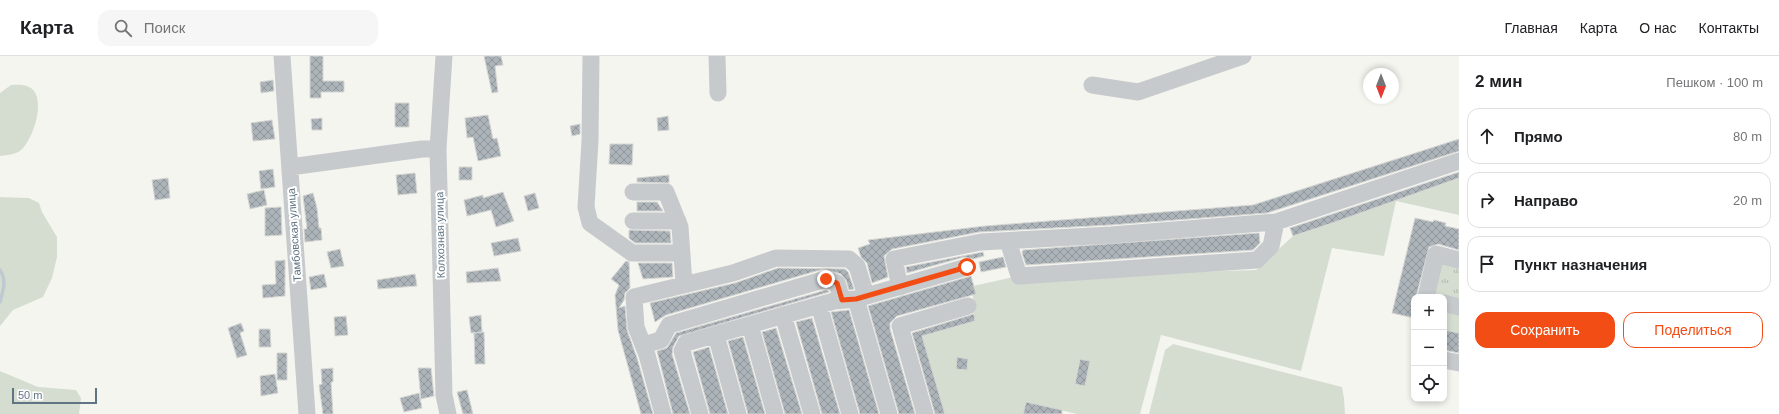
<!DOCTYPE html>
<html lang="ru">
<meta charset="utf-8">
<style>
body{margin:0;font-family:Helvetica,sans-serif;background:#f6f6f6;color:#202124}
.controls{position:absolute;right:12px;bottom:12px;display:grid;overflow:hidden;border-radius:8px;box-shadow:0 2px 6px #0003}
.controls button{width:36px;height:36px;display:grid;place-items:center;padding:0;border:0;border-bottom:1px solid #e0e0e0;background:#fff;color:#202124;font:20px sans-serif}
.compass{position:absolute;left:1363px;top:12px;width:36px;height:36px;border-radius:50%;background:#fff;box-shadow:0 2px 6px #0003;rotate:180deg}
.scale{position:absolute;left:12px;bottom:10px;width:85px;box-sizing:border-box;padding-left:4px;border:2px solid #617484;border-top:0;font-size:11px;line-height:14px;white-space:nowrap;color:#617484;-webkit-text-stroke:3px #fff;paint-order:stroke}
.stop{position:absolute;width:12px;height:12px;margin:-9px;border:3px solid #f24d14;border-radius:50%;background:#fff}
.stop.end{background:#f24d14;border-color:#fff;box-shadow:0 1px 4px #0008}
.list{margin:0;padding:0;list-style:none}
h2{display:flex;justify-content:space-between;align-items:center;height:52px;margin:0;padding:0 16px;font-size:17px}
h2 small{font-size:13px;font-weight:400;color:#757577}
.list li{display:grid;grid-template-columns:26px 1fr auto;gap:12px;align-items:center;box-sizing:border-box;height:56px;margin:0 8px 8px;padding:0 8px;border:1px solid #e0e0e0;border-radius:12px}
.list b{display:block;font-size:15px;white-space:nowrap}
.list em{font-size:13px;font-style:normal;color:#757577}
.actions{display:flex;gap:8px;padding:12px 16px}
.actions a{flex:1;padding:9px 0;border:1px solid #f24d14;border-radius:12px;text-align:center;font-size:14px;color:#f24d14}
.actions .main{background:#f24d14;color:#fff}
.icon{flex:none;width:22px;height:22px;fill:none;stroke:currentColor;stroke-width:2;stroke-linecap:round;stroke-linejoin:round}
.map{position:relative;flex:none;width:1459px;height:358px;overflow:hidden}
header{display:flex;align-items:center;gap:24px;box-sizing:border-box;height:56px;padding:0 20px;background:#fff;border-bottom:1px solid #e0e0e0}
header strong{font-size:19px}
nav{display:flex;gap:22px;margin-inline-start:auto;font-size:14px}
.search{width:280px;height:36px;background:#f6f6f6;display:flex;align-items:center;gap:10px;box-sizing:border-box;padding:0 14px;border-radius:12px;color:#757577;font-size:15px}
main{display:flex}
aside{flex:1;background:#fff}
.map>svg:first-child{display:block}
</style>
<header>
<strong>Карта</strong>
<div class="search"><svg class="icon" aria-label="search" viewBox="0 0 24 24"><circle cx="10" cy="10" r="6"/><path d="M15 15l6 6"/></svg>Поиск</div>
<nav><a>Главная</a><a>Карта</a><a>О нас</a><a>Контакты</a></nav>
</header>
<main>
<div class="map">
<svg width="1459" height="358" viewBox="0 0 1459 358">
<defs>
<pattern id="park-tufts" width="24" height="20" patternUnits="userSpaceOnUse"><rect width="24" height="20" fill="#d5ddd1"/><path d="M3 7l-1-3M5 7V3M7 7l1-3M15 17l-1-3M17 17v-4M19 17l1-3" fill="none" stroke="#b0b8af"/></pattern>
<pattern id="building-cross-hatch" width="8" height="8" patternUnits="userSpaceOnUse"><rect width="8" height="8" fill="#acb4b9"/><path d="M0 0l8 8M0 8l8-8" fill="none" stroke="#8f979c"/></pattern>
</defs>
<rect width="100%" height="100%" fill="#f5f5f0"/>
<path fill="#d5ddd1" fill-rule="evenodd" d="M11 29C17 29 23 28 29 31 48 40 33 84 21 94 15 99 7 99 0 100V37Z
M1459 122V159L1396 145 1384 200 1332 192 1301 315 1161 279 1140 358H1077L1026 346 1023 358H945L922 280 975 265 973 255V230L1009 222 1256 214 1293 180ZM1080 303 1090 305 1085 330 1075 328Z
M0 141 29 142 39 147 42 156 57 181V201L52 222 43 241 13 254 0 270Z
M1444 251 1459 255V277L1444 274Z
M1173 288 1342 331 1344 342 1345 358H1149L1165 294Z
M0 315 38 331 76 334 81 342 79 358H0Z"/>
<path fill="url(#park-tufts)" d="M1450 205 1459 207V245L1434 239 1437 210Z"/>
<g fill="none" stroke-linecap="round" stroke-linejoin="round">
<path stroke="#bfcad0" stroke-width="3.5" d="M0 214C7 225 3 234 0 246"/>
</g>
<path fill="url(#building-cross-hatch)" stroke="#d6d6d3" d="M310 0H323V25H344V36H321V42H310Z
M484 0H501L503 9 495 10 498 36 492 37Z
M273 24 274 35 261 37 260 26Z
M395 47H409V71H395Z
M488 59 493 83 497 82 501 100 478 105 473 81 467 82 465 62Z
M668 60 669 74 658 75 657 62Z
M322 62V74H312L311 63Z
M272 64 275 83 253 85 251 67Z
M580 68V78L572 80 570 70Z
M1459 83V95L1267 157 1110 169 979 176 892 193 884 200 888 221 872 227 867 207 861 201 858 192 870 188 868 184 985 170 1253 149Z
M610 88H633L632 109 609 108Z
M459 111H472V124H459Z
M273 113 275 131 261 133 259 115Z
M1459 116V122L1332 167 1293 180 1290 172Z
M415 117 417 137 398 139 396 119Z
M669 119V127L637 126V122Z
M168 122 170 142 155 144 152 124Z
M264 134 267 149 250 153 247 138Z
M503 136 514 165 496 171 491 154 467 160 464 144 483 139V142Z
M313 137 317 152 319 172H321L322 184 305 186 304 173H307L303 140Z
M535 137 539 152 528 155 524 140Z
M637 146H657L663 155H637Z
M281 151 282 179 265 180V152Z
M1415 162 1433 166 1434 164 1446 167 1445 170 1459 173V194L1438 188 1429 191 1416 241H1414V262L1392 257Z
M629 174 670 175 671 187H635L629 182Z
M1259 177 1260 187 1253 194 1026 209 1022 197 1023 194Z
M518 182 521 195 494 200 491 187Z
M340 193 344 210 331 212 327 196Z
M983 196 984 200 973 203 964 201 907 217 906 211Z
M1003 201 1006 211 981 216 979 206Z
M285 204V240L263 242 262 229 276 228 275 205Z
M626 205 629 206 630 232 625 237 624 244 619 252 625 250 627 274 637 302 653 358H641L618 274 615 239 619 229 611 223Z
M638 207H672L673 221 643 223Z
M498 212 501 225 467 227 466 216Z
M778 212 845 213 848 216 854 233 849 234 846 224 841 218 823 213 666 259 655 266 650 247 735 227Z
M324 218 327 231 311 234 309 221Z
M415 218 417 230 378 233 377 224Z
M971 220 976 238 897 260 890 267V273L915 358H899L868 250Z
M826 234 829 236 679 280 673 291 672 298 690 358H673L657 295 667 292 676 277Z
M849 254 879 358H860L831 256Z
M974 258 975 265 922 280 945 358H935L912 277Z
M481 259 482 276 471 277 469 261Z
M346 260 348 279 335 280 334 261Z
M812 262 840 358H822L796 266Z
M241 267 244 275 240 277 247 299 237 302 228 272Z
M776 272 802 358H785L762 276Z
M259 273H270L271 291H259Z
M1444 274 1459 277V297L1444 294Z
M484 276 485 308H475L474 277Z
M743 281 765 358H748L728 285Z
M709 291 728 358H710L693 296Z
M277 297H287V324H277Z
M957 301 968 303 967 314 956 313Z
M1080 303 1090 305 1085 330 1075 328Z
M333 312V326H331L333 358H323L319 329 322 328 321 313Z
M418 312H431L434 340 421 343Z
M275 318 278 337 261 340 260 320Z
M467 334 473 358H463L457 336Z
M419 337 422 352 404 356 400 342Z
M1026 346 1062 354V358H1023Z"/>
<g fill="none" stroke-linecap="round" stroke-linejoin="round">
<path stroke="#c7cacd" stroke-width="17" d="M282 0 307 358
M444 0 438 93 444 339 448 358
M591 0 590 85 586 151 590 167 632 197H682
M717 0 718 37
M1092 29 1138 36 1243 0
M290 111 422 93H438
M633 136H666L680 171 684 228
M633 165H678
M1008 185 1019 220 1257 204 1271 190 1276 166
M900 231 894 203 981 186 1111 179 1276 166 1459 105
M1426 241 1436 198 1459 204
M856 243 889 358
M1444 247 1459 251
M819 249 850 358
M783 259 812 358
M750 269 775 358
M716 279 738 358
M643 289 661 284 669 269 826 223 837 227 842 244
M1444 304 1459 307
M663 358 647 299 636 271 634 241 733 217 776 202 849 203 857 210 866 240
M700 358 682 295 686 287 834 245 856 243 967 211
M925 358 900 270 968 250"/>
</g>
<g fill="none" stroke-linecap="round" stroke-linejoin="round">
<path stroke="#f24d14" stroke-width="5" d="M826 223 837 227 842 244 856 243 967 211"/>
</g>
<g text-anchor="middle" dominant-baseline="central" stroke-width="4" stroke-linejoin="round" paint-order="stroke">
<g font-size="11" fill="#617484" stroke="#fff">
<text transform="translate(294 179) rotate(-94)">Тамбовская улица</text>
<text transform="translate(440 179) rotate(-91)">Колхозная улица</text>
</g>
</g>
</svg>
<div class="controls">
<button>+</button>
<button>−</button>
<button><svg class="icon" aria-label="locate" viewBox="0 0 24 24"><circle cx="12" cy="12" r="6"/><path d="M12 2v4M12 18v4M2 12h4M18 12h4"/></svg></button>
</div>
<svg class="compass" viewBox="-18 -18 36 36"><path d="M0-13l5 13h-10z" fill="#e53935"/><path d="M0 13l5-13h-10z" fill="#757577"/></svg>
<div class="scale">50 m</div>
<div class="stop" style="left:967px;top:211px"></div>
<div class="stop end" style="left:826px;top:223px"></div>
</div>
<aside>
<h2>2 мин<small>Пешком · 100 m</small></h2>
<ul class="list">
<li><svg class="icon" aria-label="ahead" viewBox="0 0 24 24"><path d="M12 20V5M6 11l6-6 6 6"/></svg><div><b>Прямо</b></div><em>80 m</em></li>
<li><svg class="icon" aria-label="right" viewBox="0 0 24 24"><path d="M7 20v-9h11M14 6l5 5-5 5"/></svg><div><b>Направо</b></div><em>20 m</em></li>
<li><svg class="icon" aria-label="arrive" viewBox="0 0 24 24"><path d="M6 21V4h12l-3 4 3 4H6"/></svg><div><b>Пункт назначения</b></div></li>
</ul>
<div class="actions"><a class="main">Сохранить</a><a>Поделиться</a></div>
</aside>
</main>
